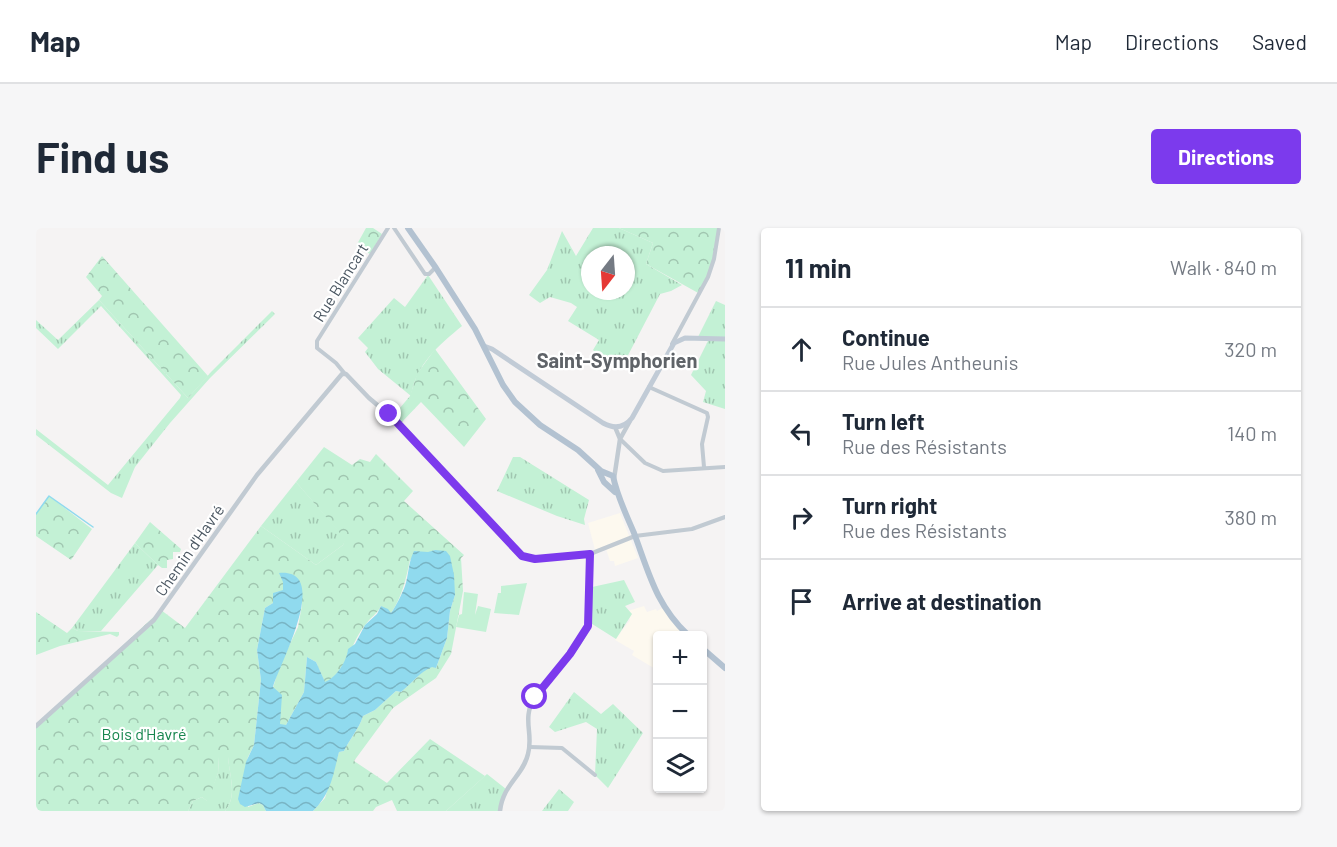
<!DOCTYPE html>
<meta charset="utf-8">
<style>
body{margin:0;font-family:Barlow,sans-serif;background:#f6f6f7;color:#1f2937}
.controls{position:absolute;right:18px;bottom:18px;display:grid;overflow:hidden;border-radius:6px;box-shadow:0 2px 4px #0004}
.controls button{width:54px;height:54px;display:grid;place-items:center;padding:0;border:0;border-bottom:2px solid #e0e1e3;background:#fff;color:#1f2937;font:30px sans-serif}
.compass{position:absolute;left:545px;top:18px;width:54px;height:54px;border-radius:50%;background:#fff;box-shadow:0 2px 4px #0004;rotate:197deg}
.stop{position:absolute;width:18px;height:18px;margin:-14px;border:4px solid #7c3aed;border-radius:50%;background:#fff}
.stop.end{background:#7c3aed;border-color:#fff;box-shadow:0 2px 6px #0008}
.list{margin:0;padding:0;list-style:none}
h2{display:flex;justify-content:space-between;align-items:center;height:78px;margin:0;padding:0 24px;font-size:26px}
h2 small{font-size:20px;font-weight:400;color:#747a83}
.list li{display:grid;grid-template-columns:39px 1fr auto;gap:18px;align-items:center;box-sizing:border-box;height:84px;padding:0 24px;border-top:2px solid #e0e1e3}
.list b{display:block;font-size:22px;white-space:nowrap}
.list p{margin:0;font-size:20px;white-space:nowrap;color:#747a83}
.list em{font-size:20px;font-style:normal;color:#747a83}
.icon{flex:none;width:33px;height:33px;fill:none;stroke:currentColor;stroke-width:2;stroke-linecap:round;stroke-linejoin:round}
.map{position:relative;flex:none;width:689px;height:583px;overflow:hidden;border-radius:6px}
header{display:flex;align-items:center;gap:36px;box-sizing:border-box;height:84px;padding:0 30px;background:#fff;border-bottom:2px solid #e0e1e3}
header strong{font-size:28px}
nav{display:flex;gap:33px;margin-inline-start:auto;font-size:21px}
.intro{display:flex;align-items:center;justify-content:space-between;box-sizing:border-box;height:144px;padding:0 36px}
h1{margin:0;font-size:42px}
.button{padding:15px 27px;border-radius:6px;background:#7c3aed;color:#fff;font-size:21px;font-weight:700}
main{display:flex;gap:36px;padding:0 36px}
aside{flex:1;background:#fff;border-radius:6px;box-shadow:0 2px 4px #0004}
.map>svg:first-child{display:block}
</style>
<header>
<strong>Map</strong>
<nav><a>Map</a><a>Directions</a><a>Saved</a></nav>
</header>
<div class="intro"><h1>Find us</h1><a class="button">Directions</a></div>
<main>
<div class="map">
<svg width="689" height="583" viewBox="0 0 689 583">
<defs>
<pattern id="grass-tufts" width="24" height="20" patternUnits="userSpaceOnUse" patternTransform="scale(1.5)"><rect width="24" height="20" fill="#c3f1d5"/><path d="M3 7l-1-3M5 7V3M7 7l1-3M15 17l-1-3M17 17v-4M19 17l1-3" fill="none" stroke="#a0c6b0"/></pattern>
<pattern id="forest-crowns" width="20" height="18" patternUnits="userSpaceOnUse" patternTransform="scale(1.5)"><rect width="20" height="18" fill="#c3f1d5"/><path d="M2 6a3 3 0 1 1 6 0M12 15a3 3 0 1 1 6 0" fill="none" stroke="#a0c6b0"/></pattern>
<pattern id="water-waves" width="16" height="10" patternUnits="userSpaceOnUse" patternTransform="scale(1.5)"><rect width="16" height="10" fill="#90daee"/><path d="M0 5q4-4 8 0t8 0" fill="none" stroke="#78b4c4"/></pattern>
</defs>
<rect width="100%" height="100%" fill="#f5f3f3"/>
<path fill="#fdf9ef" d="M584 285 602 330 579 338 578 333H574L569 318 559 322 552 295Z
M608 378 611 384 620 381 621 383 628 379 652 407H622L621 442 596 427 598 423 579 412 594 392 592 383Z"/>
<path fill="url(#grass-tufts)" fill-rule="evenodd" d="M557 0H583L617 15 610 36 646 57 635 63 624 66 589 133 578 140 557 122 563 112 532 93 541 79 535 75 514 69 504 75 493 67 511 42 526 3 540 28ZM554 27H590V63H554Z
M392 47 426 98C403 117 380 136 375 168L342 141 329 124 332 120 322 110 358 70 369 79Z
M63 72 152 170 175 144 236 83 239 86 174 150 134 195 99 239 86 270 75 265 0 207V201L72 257 144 170 145 167 65 78 22 121 0 100V92L22 112Z
M680 73 689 77V181L667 174 670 163 655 147 673 111 662 109Z
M477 229H484L553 272 548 291 549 297 521 288 461 263Z
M260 254 310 311 307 317 280 337 225 298Z
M99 315 122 337 65 403H42L36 400Z
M588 352 599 374 589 378 596 386 580 411 553 394 556 359Z
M538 464 565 486 577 476 607 505 572 560 559 547 561 501 550 494 519 504 513 499Z
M188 528H192C193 546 202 568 189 583H152L157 573 166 569 171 573 182 545 183 529Z
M451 546 470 561 464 583H410Z
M523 561 538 574 532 583H506Z"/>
<path fill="url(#forest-crowns)" d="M330 0H337L346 6 334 26 320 18Z
M583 0H683L678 31 664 66 610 36 617 15Z
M66 28 172 148 152 170 63 72 66 68 50 49Z
M399 121 450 191 428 219 385 174 365 195 358 187 374 168 381 146Z
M288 219 316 237 324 231 334 234 340 226 377 263 368 273 428 327 425 330 427 363 415 426 400 450 357 480 318 533 351 555 394 511 449 548 410 583H361L356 572 340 579 337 583H277L289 570 303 524 308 523C314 510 323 501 327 488L339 482 360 463 365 464C375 456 385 443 396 438L400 440 411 410 414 383 419 367 399 322 374 332C370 351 366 369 355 385L345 378C341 386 335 389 330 396 315 413 311 444 289 455L280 434 271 429 268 464 250 497H244L237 460 243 439 262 399 266 377 265 370 247 355V363L240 364 237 375 229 380 221 422 225 452 218 517 212 529 209 541 212 579 223 575 227 577 230 583H189C202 568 193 546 192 529H183L182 545 172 574 166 569 157 573 152 583H0V498L125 382 149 400 225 298 280 337 307 317 309 311 260 254Z
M13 268 56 301 35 332 0 308V285Z
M114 294 145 321 144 324H137V331L131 332V340H126L122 337 99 315Z
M0 384 31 405 36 400 42 403 83 404V407L81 409 74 406 24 418 0 427Z"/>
<path fill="#c3f1d5" d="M491 355 483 387 458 385 462 365H465V358Z
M428 364 442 366 439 387 442 378 455 381 450 404 420 399 423 387 426 386Z"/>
<path fill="url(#water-waves)" d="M399 322 410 323 414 328 418 347 419 367 414 383 411 410 400 440 396 439C385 443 375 456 365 464L360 463 339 482 327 488C323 501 314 510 308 523L303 524C297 547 295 566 277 583H230L227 577 223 575 209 579 204 576 202 571 210 534 218 517 225 452 221 422 229 380 237 375V365L247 362V354L243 345C297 340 242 439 237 459L246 467 244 496 250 497 268 464 271 429 280 434 289 454C300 450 311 433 312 421L319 416 329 397 341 386 345 378 352 381 355 385C360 378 366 366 369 358 373 346 372 335 378 323L392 324Z"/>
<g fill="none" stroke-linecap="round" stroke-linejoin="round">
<path stroke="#90daee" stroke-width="1.5" d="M0 286 13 268 57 299"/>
<path stroke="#c1cad2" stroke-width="4" d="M358 0 389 46H393L399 40
M636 116 672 49 678 31 683 0
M309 146 300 135 281 120V113L352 0
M613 159 671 185 672 189 666 216 668 239
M584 211 609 235 627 243 689 239
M599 308 656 301 689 289
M494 519 526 520 559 547"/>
<path stroke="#c1cad2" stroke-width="4.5" d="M579 199 584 211
M578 251 584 211 594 193
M0 498 118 392 221 247 306 146H310L333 170 358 191 486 328 499 331 554 326 599 308
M464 583C467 556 487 548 492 526 498 505 485 492 499 468 514 444 542 427 551 399 558 380 551 347 554 326"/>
<path stroke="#c1cbd6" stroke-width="5" d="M448 118 456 121 567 195C578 201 588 200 596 190L638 115 649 110 689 111"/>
<path stroke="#b3c2d1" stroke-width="6" d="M372 0 400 40 439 101 467 157 479 174 504 197 542 222 565 243 577 248C581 268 590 286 598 305 613 345 620 377 652 407
M562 242 568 254 579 264
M666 420 689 440"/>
</g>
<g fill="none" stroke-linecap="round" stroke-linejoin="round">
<path stroke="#7c3aed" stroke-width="8" d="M353 186 486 328 499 331 554 326 552 398 534 426 499 469"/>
</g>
<g text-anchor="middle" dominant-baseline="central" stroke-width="4.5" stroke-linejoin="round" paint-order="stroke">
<g font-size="16" fill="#4a5661" stroke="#fff">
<text transform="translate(304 54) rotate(-58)">Rue Blancart</text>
<text transform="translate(153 322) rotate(-55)">Chemin d'Havré</text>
</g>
<g font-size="16" fill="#17864f" stroke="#fff">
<text x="108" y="505">Bois d'Havré</text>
</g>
<g font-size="20" font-weight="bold" fill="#5f6368" stroke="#fff">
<text x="581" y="132">Saint-Symphorien</text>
</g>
</g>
</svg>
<div class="controls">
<button>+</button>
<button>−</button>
<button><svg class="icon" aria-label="layers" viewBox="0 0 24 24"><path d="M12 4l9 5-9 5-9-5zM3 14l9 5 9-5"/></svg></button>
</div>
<svg class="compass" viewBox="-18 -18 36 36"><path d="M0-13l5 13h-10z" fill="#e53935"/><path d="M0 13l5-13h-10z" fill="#747a83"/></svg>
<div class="stop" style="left:499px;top:469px"></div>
<div class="stop end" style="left:353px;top:186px"></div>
</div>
<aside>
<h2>11 min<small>Walk · 840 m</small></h2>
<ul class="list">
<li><svg class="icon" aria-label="ahead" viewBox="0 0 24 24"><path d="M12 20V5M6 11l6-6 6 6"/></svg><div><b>Continue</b><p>Rue Jules Antheunis</p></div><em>320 m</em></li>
<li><svg class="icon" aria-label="left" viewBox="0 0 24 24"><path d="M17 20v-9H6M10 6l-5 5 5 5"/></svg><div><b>Turn left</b><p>Rue des Résistants</p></div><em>140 m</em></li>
<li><svg class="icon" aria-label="right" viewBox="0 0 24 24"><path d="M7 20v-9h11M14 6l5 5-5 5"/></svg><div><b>Turn right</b><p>Rue des Résistants</p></div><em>380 m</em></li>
<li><svg class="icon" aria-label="arrive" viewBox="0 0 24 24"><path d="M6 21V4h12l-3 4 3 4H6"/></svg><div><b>Arrive at destination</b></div></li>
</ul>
</aside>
</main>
